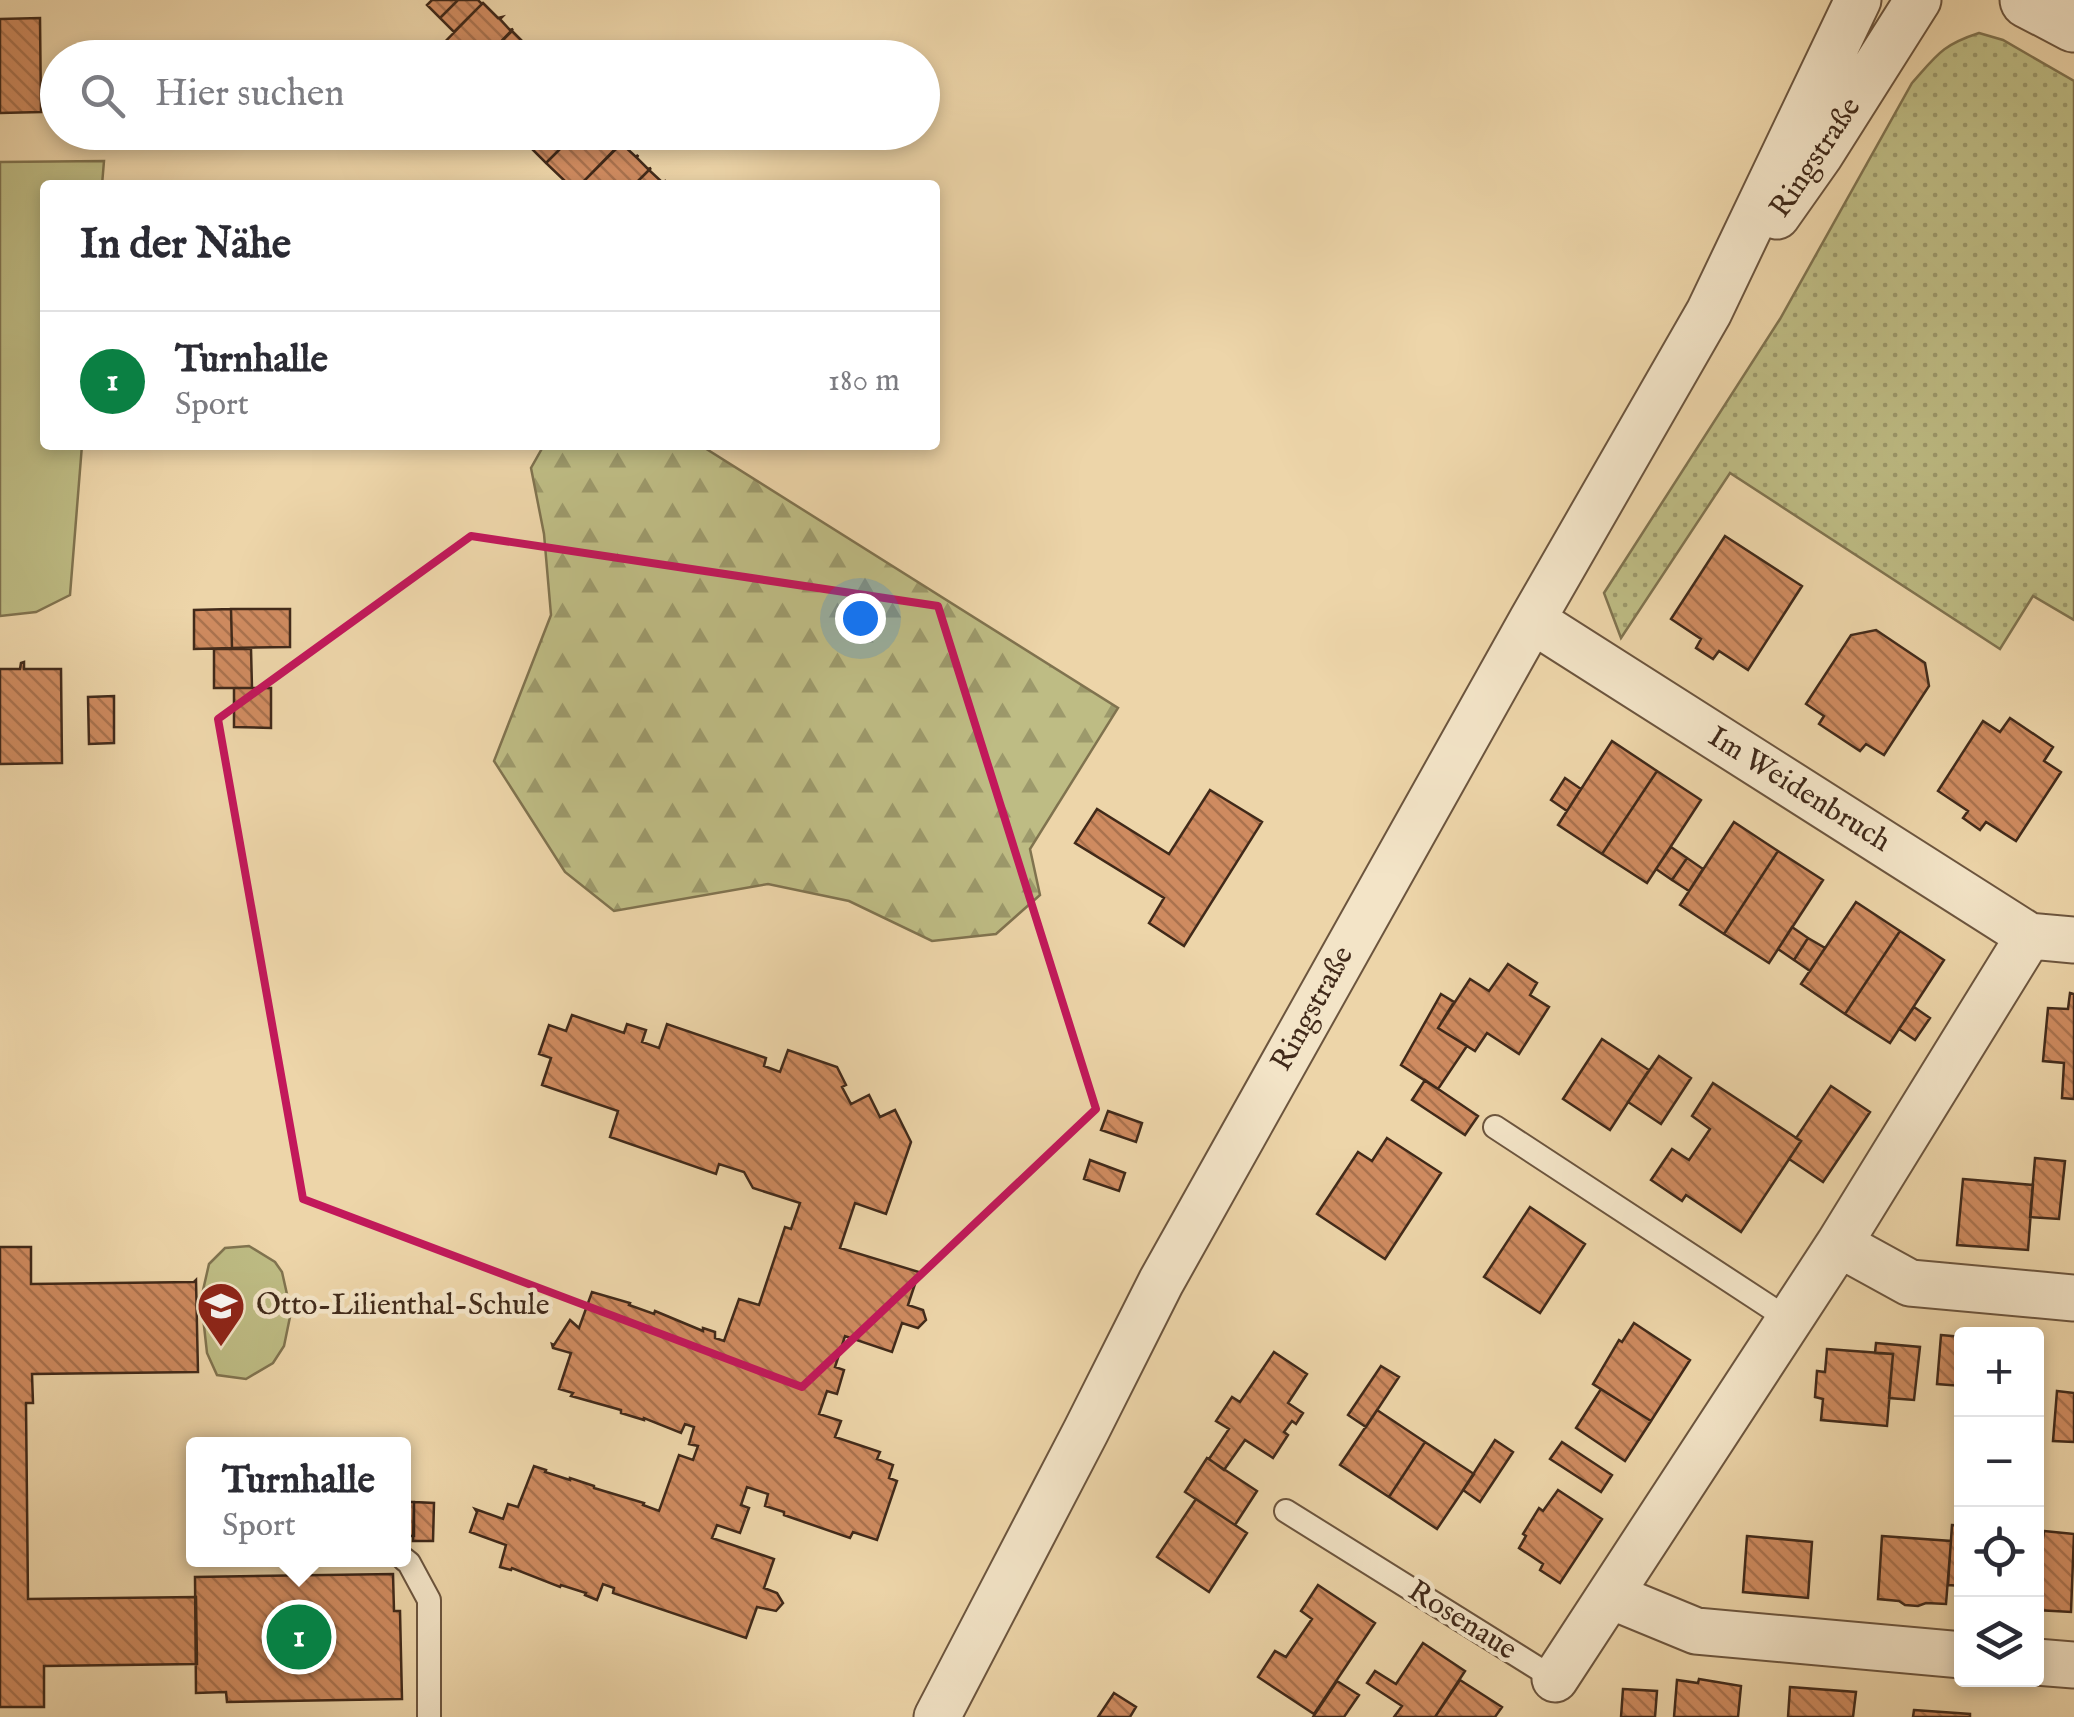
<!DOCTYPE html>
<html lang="de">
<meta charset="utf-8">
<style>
body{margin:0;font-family:"IM FELL English",serif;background:#f2f2f3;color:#2b2b33}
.controls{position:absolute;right:30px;bottom:30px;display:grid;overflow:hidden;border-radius:10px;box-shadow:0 5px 15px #0003}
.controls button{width:90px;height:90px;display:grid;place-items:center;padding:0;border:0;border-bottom:2px solid #e1e1e2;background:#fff;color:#2b2b33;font:50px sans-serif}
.you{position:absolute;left:860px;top:618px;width:35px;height:35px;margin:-25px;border:8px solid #fff;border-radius:50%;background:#1a73e8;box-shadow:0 0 0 15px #1a73e833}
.badge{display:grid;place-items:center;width:65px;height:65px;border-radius:50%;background:#0b8043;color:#fff;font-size:32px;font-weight:700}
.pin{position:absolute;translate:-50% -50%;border:5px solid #fff;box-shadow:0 2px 10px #0006}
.popup{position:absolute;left:186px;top:1437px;width:225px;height:130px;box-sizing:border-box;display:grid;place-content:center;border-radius:10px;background:#fff;filter:drop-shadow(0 2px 8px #0005);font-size:32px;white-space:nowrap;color:#7c7c81}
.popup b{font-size:38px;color:#2b2b33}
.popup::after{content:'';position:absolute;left:50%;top:100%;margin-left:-20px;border:20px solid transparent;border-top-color:#fff}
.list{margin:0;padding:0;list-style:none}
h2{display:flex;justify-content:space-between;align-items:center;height:130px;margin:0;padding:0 40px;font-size:42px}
h2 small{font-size:32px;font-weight:400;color:#7c7c81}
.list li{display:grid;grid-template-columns:65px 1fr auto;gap:30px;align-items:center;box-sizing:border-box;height:140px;padding:0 40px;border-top:2px solid #e1e1e2}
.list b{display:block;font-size:38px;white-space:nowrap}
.list p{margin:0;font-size:32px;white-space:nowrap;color:#7c7c81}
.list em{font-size:32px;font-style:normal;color:#7c7c81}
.icon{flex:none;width:55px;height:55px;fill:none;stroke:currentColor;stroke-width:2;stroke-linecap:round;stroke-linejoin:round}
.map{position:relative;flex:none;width:2074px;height:1717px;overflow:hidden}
.search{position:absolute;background:#fff;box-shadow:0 5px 15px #0003;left:40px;top:40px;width:900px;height:110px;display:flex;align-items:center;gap:25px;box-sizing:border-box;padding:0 35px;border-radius:55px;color:#7c7c81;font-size:38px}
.panel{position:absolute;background:#fff;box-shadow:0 5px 15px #0003;left:40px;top:180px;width:900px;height:270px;border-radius:10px}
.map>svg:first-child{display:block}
</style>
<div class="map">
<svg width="2074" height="1717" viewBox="0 0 2074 1717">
<defs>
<pattern id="grass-dots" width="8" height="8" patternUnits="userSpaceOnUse" patternTransform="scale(2.5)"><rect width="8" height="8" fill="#bebc84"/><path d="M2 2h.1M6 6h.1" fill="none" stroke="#9c996b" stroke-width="1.8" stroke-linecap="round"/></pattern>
<pattern id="forest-firs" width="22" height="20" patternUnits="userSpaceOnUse" patternTransform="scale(2.5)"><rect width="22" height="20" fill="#bebc84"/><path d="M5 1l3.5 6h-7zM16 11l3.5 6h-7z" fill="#9c996b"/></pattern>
<pattern id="building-back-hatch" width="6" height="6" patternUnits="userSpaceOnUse" patternTransform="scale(2.5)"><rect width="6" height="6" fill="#cf8b60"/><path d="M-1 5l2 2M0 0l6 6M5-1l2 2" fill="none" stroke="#aa724e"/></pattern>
</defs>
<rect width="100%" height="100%" fill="#edd5a9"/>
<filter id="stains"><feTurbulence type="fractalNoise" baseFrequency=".002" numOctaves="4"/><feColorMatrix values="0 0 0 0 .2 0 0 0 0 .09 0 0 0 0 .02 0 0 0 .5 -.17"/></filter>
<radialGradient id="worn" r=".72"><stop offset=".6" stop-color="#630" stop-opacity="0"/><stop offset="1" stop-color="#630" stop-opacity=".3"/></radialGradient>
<path fill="url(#grass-dots)" stroke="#80734f" stroke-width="2.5" d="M1979 33 2003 40 2074 81V620L2033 596 2000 649 1730 473 1621 638 1604 593 1780 319 1912 83C1937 55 1942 45 1979 33Z"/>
<path fill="url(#forest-firs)" stroke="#80734f" stroke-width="2.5" d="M544 445H700L1118 708 1030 849 1040 895 996 934 932 941 849 901 768 884 614 911 565 872 494 761 551 615 544 534 531 468Z"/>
<path fill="#bebc84" stroke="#80734f" stroke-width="2.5" d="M104 161 102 185H45V445H82L70 595 36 612 0 616V162Z
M249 1246 275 1262 282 1272 291 1312 284 1346 273 1363 246 1379 217 1375 207 1353 201 1299 209 1264 225 1248Z"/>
<path fill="url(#building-back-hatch)" stroke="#412a1a" stroke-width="2.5" d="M432 0H458L440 18 427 5Z
M458 0H478L482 4 454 32 440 18Z
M483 3 498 18 502 17 500 19 510 30 513 29 485 58H443L436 51Z
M40 18 41 112 0 113V19Z
M512 31 526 45 529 44 527 46 538 57H541L540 58H485Z
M577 132H611L620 142H623L580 185H569L546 163Z
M577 132 546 163 518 135 521 132Z
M621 143 636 157 638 155 637 158 648 169 651 168 634 185H580Z
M649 170 664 184 665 182 666 185H634Z
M1725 536 1802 586 1748 670 1719 651 1713 659 1696 648 1701 639 1671 619Z
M231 609H290V647L232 648Z
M231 609 232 648 194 649V610Z
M1876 630 1925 663 1929 686 1884 755 1866 744 1860 751 1819 724 1824 716 1806 704 1851 635Z
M214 649H251L252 688H214Z
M24 662V669H61L62 763 0 764V669H20L21 663Z
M234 688H271V728L234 727Z
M114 696V743L89 744 88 697Z
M2010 718 2053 747 2044 761 2061 772 2016 841 1986 822 1980 830 1963 818 1968 811 1938 791 1983 721 2000 732Z
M1612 741 1657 771 1602 854 1558 825Z
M1657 771 1701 800 1647 883 1602 854Z
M1565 778 1581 789 1567 811 1551 800Z
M1210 790 1262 822 1184 946 1149 923 1164 898 1075 843 1097 809 1169 854Z
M1734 822 1778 851 1724 934 1680 905Z
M1671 847 1687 858 1672 880 1656 869Z
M1778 851 1823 880 1769 963 1724 934Z
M1687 858 1703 869 1689 891 1672 880Z
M1856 902 1900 931 1845 1014 1801 984Z
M1792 927 1808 938 1794 960 1778 949Z
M1900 931 1944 960 1890 1043 1845 1014Z
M1808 938 1825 948 1810 971 1794 960Z
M1508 964 1537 983 1530 995 1549 1007 1519 1054 1487 1033 1475 1051 1438 1028 1470 979 1489 991Z
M2070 993 2074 994V1099L2062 1098 2064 1063 2043 1061 2048 1008 2068 1009Z
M1441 994 1454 1002 1438 1028 1467 1046 1438 1089 1401 1065Z
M1914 1007 1930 1018 1915 1040 1899 1029Z
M572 1015 624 1033 627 1024 646 1030 642 1042 659 1048 667 1024 766 1058 764 1066 780 1072 788 1050 837 1067 846 1085 842 1087 851 1104 869 1095 880 1117 895 1110 911 1142 886 1214 855 1203 840 1248 919 1272 908 1305 923 1310 926 1320 918 1328 902 1323 892 1352 845 1336 835 1367 844 1370 837 1394 827 1391 819 1414 841 1421 835 1437 880 1452 877 1459 893 1465 889 1478 897 1481 877 1540 853 1532 850 1538 784 1515V1512L765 1506 768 1494 747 1487 741 1505 749 1508 740 1533 717 1525 712 1538 774 1559 764 1588 777 1593 783 1603 776 1611 757 1607 746 1638 613 1593 614 1588 603 1584 597 1600 585 1595 586 1593 561 1585 560 1587 512 1568 511 1570 500 1567 506 1545 470 1532 477 1512 475 1509 503 1519 508 1504 518 1507 534 1466 546 1470 545 1472 570 1480V1478L594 1486V1488L644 1503 643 1505 659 1511 679 1455 693 1460 698 1446 689 1444 694 1427 685 1424 681 1433 644 1418V1420L621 1413V1410L571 1396 573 1393 559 1389 571 1353 553 1348 552 1344 554 1345 570 1320 579 1328 592 1292 630 1303 629 1305 654 1314 655 1311 703 1331V1328L715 1332V1338L724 1341 739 1299 759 1305 785 1227 791 1229 800 1203 753 1188 744 1172 719 1164 716 1174 610 1137 618 1111 542 1085 551 1058 539 1054 549 1025 566 1031Z
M1602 1039 1649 1070 1610 1130 1563 1099Z
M1659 1056 1691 1078 1661 1124 1628 1102Z
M1425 1080 1478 1116 1465 1135 1412 1100Z
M1713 1083 1801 1141 1741 1232 1686 1195 1682 1201 1651 1180 1672 1149 1689 1160 1710 1129 1692 1116Z
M1831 1086 1870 1112 1823 1182 1789 1159 1801 1141 1796 1138Z
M1108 1111 1142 1123 1136 1142 1101 1130Z
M1387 1138 1441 1173 1385 1259 1317 1214 1358 1152 1372 1161Z
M2035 1158 2065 1161 2059 1219 2030 1217Z
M1090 1160 1125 1173 1119 1191 1084 1179Z
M1963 1179 2033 1185 2028 1250 1957 1245Z
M1530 1207 1585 1244 1540 1313 1484 1277Z
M0 1247H31V1284L194 1282 196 1280 198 1372 32 1374 33 1403H26L28 1599 196 1597 197 1664 44 1666V1707H0Z
M1634 1323 1690 1360 1651 1421 1593 1384 1619 1340 1622 1342Z
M1941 1335 1962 1337V1386L1937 1384Z
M1876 1343 1920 1347 1914 1400 1889 1398 1893 1354 1875 1353Z
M1827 1349 1893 1354 1887 1426 1821 1420 1823 1399 1815 1397 1817 1371 1825 1372Z
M1274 1352 1307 1374 1288 1403 1303 1413 1296 1424 1292 1421 1284 1432 1288 1435 1273 1458 1245 1440 1224 1470 1209 1459 1229 1429 1216 1421 1232 1397 1240 1402Z
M1381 1366 1399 1377 1366 1427 1348 1415Z
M1601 1389 1651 1421 1625 1461 1576 1428Z
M2057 1391 2074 1393V1442L2053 1441Z
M1377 1410 1425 1442 1389 1497 1340 1465Z
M1495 1440 1513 1452 1480 1502 1463 1490Z
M1425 1442 1474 1474 1437 1529 1389 1497Z
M1562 1442 1612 1475 1601 1492 1550 1459Z
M1207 1458 1257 1491 1235 1525 1185 1492Z
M1558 1490 1602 1519 1560 1583 1540 1570 1543 1564 1519 1548 1526 1536 1523 1534 1539 1508 1543 1511Z
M1196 1499 1247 1533 1209 1592 1157 1557Z
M405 1502H414V1536H405Z
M414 1502 434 1503 433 1541H413Z
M1952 1525 1962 1526V1586L1948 1585Z
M2044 1531 2074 1534 2071 1612 2036 1610V1538H2043Z
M1747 1536 1812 1542 1808 1598 1743 1592Z
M1882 1536 1951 1541 1946 1604 1926 1603 1918 1606 1905 1605 1899 1601 1878 1599Z
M393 1574 394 1611H400L402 1699 227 1702 226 1692 196 1693 195 1577Z
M1318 1585 1375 1623 1314 1714 1258 1677 1275 1651 1286 1657 1312 1619 1301 1611Z
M1423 1643 1465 1671 1435 1717H1394L1402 1706 1367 1683 1375 1671 1396 1684Z
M1699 1679 1741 1686 1738 1717H1674L1677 1680 1698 1683Z
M1460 1680 1502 1707 1495 1717H1435Z
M1337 1681 1359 1695 1344 1717H1313Z
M1790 1687 1856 1692 1853 1717H1788Z
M1623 1689 1657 1691 1655 1717H1621Z
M1114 1693 1136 1707 1130 1717H1098Z
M1914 1710 1970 1714V1717H1913Z"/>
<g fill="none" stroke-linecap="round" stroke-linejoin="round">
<g stroke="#6c553e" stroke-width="26">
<path id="service" d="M1495 1127 1788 1319
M1286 1511 1555 1679
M404 1559 409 1563 429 1600V1717"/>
</g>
<g stroke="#6c553e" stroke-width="49">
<path id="minor" d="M1777 216 1820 155 1918 0
M1532 620 2029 936 2074 940
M1839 1244 1910 1283 2074 1298
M1611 1596 1696 1631 1962 1655
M2036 1662 2074 1665
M1555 1679 1839 1244 2029 936
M937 1717 1086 1431 1161 1282 1532 620 1709 312 1858 0"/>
</g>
<g stroke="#6c553e" stroke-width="59">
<path id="tertiary" d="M2028 0 2074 24"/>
</g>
<use href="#service" stroke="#f3e4c7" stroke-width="22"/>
<use href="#minor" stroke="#f3e4c7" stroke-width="45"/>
<use href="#tertiary" stroke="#f3e4c7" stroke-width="55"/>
</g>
<path fill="none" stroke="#c2185b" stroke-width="8" stroke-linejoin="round" d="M471 536 938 606 1096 1109 802 1387 303 1199 218 719Z"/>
<defs>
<g id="school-pin" transform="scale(2.5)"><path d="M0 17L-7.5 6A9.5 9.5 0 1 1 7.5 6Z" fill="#8f2418" stroke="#f3e4c7"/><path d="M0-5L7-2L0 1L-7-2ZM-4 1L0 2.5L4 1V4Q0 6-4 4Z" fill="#fff"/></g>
</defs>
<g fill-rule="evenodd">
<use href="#school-pin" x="221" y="1306"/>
</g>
<g text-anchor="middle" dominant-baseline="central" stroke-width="9" stroke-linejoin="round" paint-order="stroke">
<g font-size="30" fill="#412a1a" stroke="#f3e4c7">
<text transform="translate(1816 158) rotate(-56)">Ringstraße</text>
<text transform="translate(1799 790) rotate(32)">Im Weidenbruch</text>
<text transform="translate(1313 1009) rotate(-61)">Ringstraße</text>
<text transform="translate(1462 1621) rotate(32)">Rosenaue</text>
</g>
<g font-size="30" fill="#412a1a" stroke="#f3e4c7" text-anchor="start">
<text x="256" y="1306">Otto-Lilienthal-Schule</text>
</g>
</g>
<rect width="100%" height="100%" filter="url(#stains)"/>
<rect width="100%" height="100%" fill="url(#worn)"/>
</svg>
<div class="controls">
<button>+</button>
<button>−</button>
<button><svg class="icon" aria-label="locate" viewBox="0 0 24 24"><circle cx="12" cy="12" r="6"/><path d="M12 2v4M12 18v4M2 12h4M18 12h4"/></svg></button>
<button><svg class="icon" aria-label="layers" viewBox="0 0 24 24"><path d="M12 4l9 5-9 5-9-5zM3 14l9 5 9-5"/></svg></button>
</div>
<div class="you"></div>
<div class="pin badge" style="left:299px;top:1637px">1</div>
<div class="popup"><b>Turnhalle</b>Sport</div>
<div class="search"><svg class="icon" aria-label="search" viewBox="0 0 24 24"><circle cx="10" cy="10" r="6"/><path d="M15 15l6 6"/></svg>Hier suchen</div>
<section class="panel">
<h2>In der Nähe<small></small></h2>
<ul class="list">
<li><span class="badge">1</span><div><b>Turnhalle</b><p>Sport</p></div><em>180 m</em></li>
</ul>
</section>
</div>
